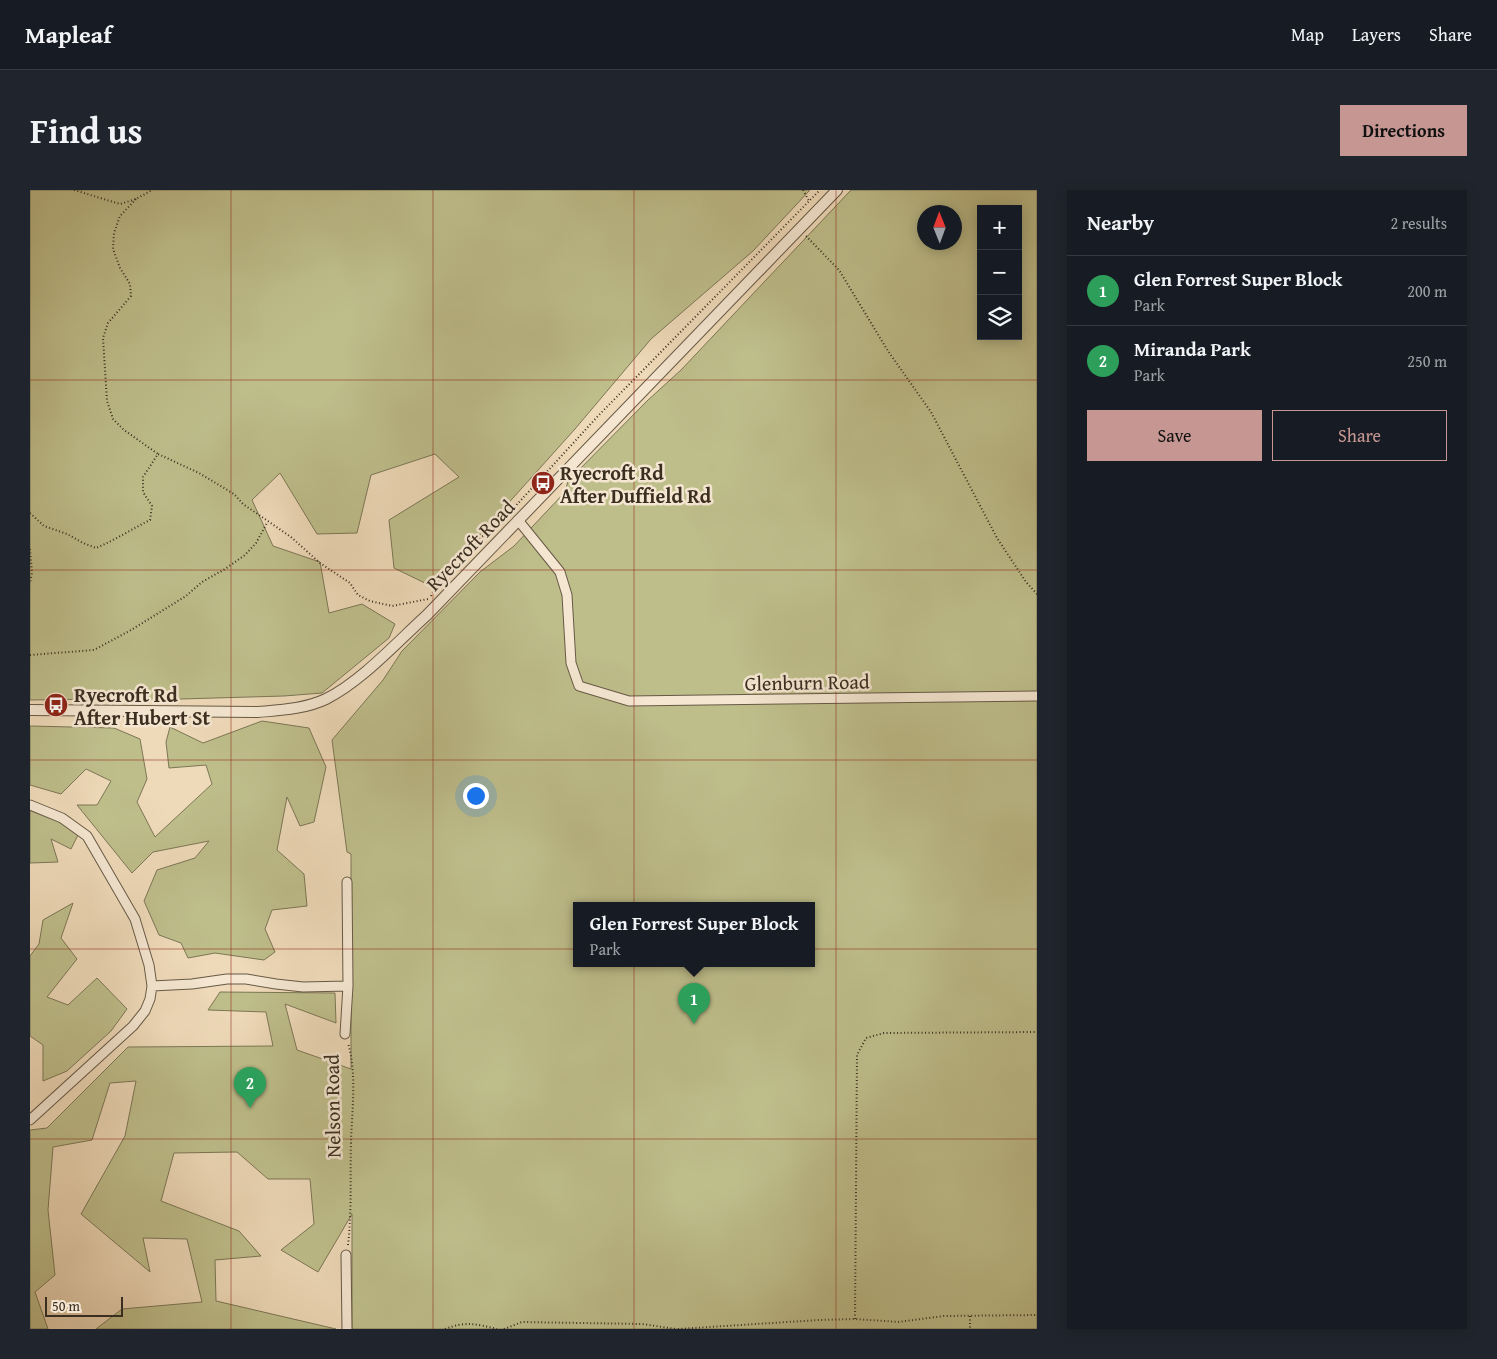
<!DOCTYPE html>
<meta charset="utf-8">
<style>
body{margin:0;font-family:"Gentium Book Plus",serif;background:#20242c;color:#f1f3f6}
.controls{position:absolute;right:15px;top:15px;display:grid;overflow:hidden;border-radius:0px;box-shadow:0 2px 12px #0003}
.controls button{width:45px;height:45px;display:grid;place-items:center;padding:0;border:0;border-bottom:1px solid #363941;background:#171b24;color:#f1f3f6;font:25px sans-serif}
.compass{position:absolute;left:887px;top:15px;width:45px;height:45px;border-radius:50%;background:#171b24;box-shadow:0 2px 12px #0003;rotate:359deg}
.scale{position:absolute;left:15px;bottom:12px;width:78px;box-sizing:border-box;padding-left:5px;border:2px solid #3a2e20;border-top:0;font-size:14px;line-height:18px;white-space:nowrap;color:#3a2e20;-webkit-text-stroke:4px #f4e6d1;paint-order:stroke}
.you{position:absolute;left:445px;top:605px;width:18px;height:18px;margin:-12px;border:4px solid #fff;border-radius:50%;background:#1a73e8;box-shadow:0 0 0 8px #1a73e833}
.badge{display:grid;place-items:center;width:32px;height:32px;border-radius:50%;background:#c59692;color:#fff;font-size:16px;font-weight:700}
.pin{position:absolute;translate:-50% -41px;filter:drop-shadow(0 1px 2px #0008)}
.pin::after{content:'';position:absolute;top:26px;width:18px;height:15px;background:inherit;clip-path:polygon(0 0,100% 0,50% 100%)}
.popup{position:absolute;left:543px;top:712px;width:242px;height:65px;box-sizing:border-box;display:grid;place-content:center;border-radius:0px;background:#171b24;filter:drop-shadow(0 1px 4px #0005);font-size:16px;white-space:nowrap;color:#9ea1a6}
.popup b{font-size:19px;color:#f1f3f6}
.popup::after{content:'';position:absolute;left:50%;top:100%;margin-left:-10px;border:10px solid transparent;border-top-color:#171b24}
.list{margin:0;padding:0;list-style:none}
h2{display:flex;justify-content:space-between;align-items:center;height:65px;margin:0;padding:0 20px;font-size:21px}
h2 small{font-size:16px;font-weight:400;color:#9ea1a6}
.list li{display:grid;grid-template-columns:32px 1fr auto;gap:15px;align-items:center;box-sizing:border-box;height:70px;padding:0 20px;border-top:1px solid #363941}
.list b{display:block;font-size:19px;white-space:nowrap}
.list p{margin:0;font-size:16px;white-space:nowrap;color:#9ea1a6}
.list em{font-size:16px;font-style:normal;color:#9ea1a6}
.actions{display:flex;gap:10px;padding:15px 20px}
.actions a{flex:1;padding:11px 0;border:1px solid #c59692;border-radius:0px;text-align:center;font-size:18px;color:#c59692}
.actions .main{background:#c59692;color:#111}
.icon{flex:none;width:28px;height:28px;fill:none;stroke:currentColor;stroke-width:2;stroke-linecap:round;stroke-linejoin:round}
.map{position:relative;flex:none;width:1007px;height:1139px;overflow:hidden;border-radius:0px}
header{display:flex;align-items:center;gap:30px;box-sizing:border-box;height:70px;padding:0 25px;background:#171b24;border-bottom:1px solid #363941}
header strong{font-size:24px}
nav{display:flex;gap:28px;margin-inline-start:auto;font-size:18px}
.intro{display:flex;align-items:center;justify-content:space-between;box-sizing:border-box;height:120px;padding:0 30px}
h1{margin:0;font-size:35px}
.button{padding:12px 22px;border-radius:0px;background:#c59692;color:#111;font-size:18px;font-weight:700}
main{display:flex;gap:30px;padding:0 30px}
aside{flex:1;background:#171b24;border-radius:0px;box-shadow:0 2px 12px #0003}
.map>svg:first-child{display:block}
</style>
<header>
<strong>Mapleaf</strong>
<nav><a>Map</a><a>Layers</a><a>Share</a></nav>
</header>
<div class="intro"><h1>Find us</h1><a class="button">Directions</a></div>
<main>
<div class="map">
<svg width="1007" height="1139" viewBox="0 0 1007 1139">
<rect width="100%" height="100%" fill="#eed9b8"/>
<filter id="stains"><feTurbulence type="fractalNoise" baseFrequency=".004" numOctaves="4"/><feColorMatrix values="0 0 0 0 .2 0 0 0 0 .09 0 0 0 0 .02 0 0 0 .5 -.17"/></filter>
<radialGradient id="worn" r=".72"><stop offset=".6" stop-color="#630" stop-opacity="0"/><stop offset="1" stop-color="#630" stop-opacity=".3"/></radialGradient>
<path fill="#bebe8b" stroke="#7c7656" fill-rule="evenodd" d="M0 0H780L723 61 621 149 545 239 403 397 364 378 359 330 429 287 405 264 341 285 327 343 287 344 250 283 222 310 243 356 290 372 299 423 332 414 365 434 359 448 292 503 254 506 116 510 68 509 0 510Z
M821 0H1007V1139H322V1024L288 1082 251 1060 284 1034 280 989H238L207 962 144 963 131 1011 209 1041 231 1066 185 1070 186 1111 306 1139H66L92 1119 172 1112 157 1049 113 1048 120 1082 51 1024 95 946 106 891 80 893 62 950 23 957 18 1020 25 1085 5 1102 18 1139H0V940L17 938 98 857 243 856 236 822 178 820 190 802 305 803 306 833 255 814 267 860 321 879V664L317 662 302 550 353 490 372 461 450 382 484 356 535 302 538 291 617 211 651 180ZM951 19H988V146H951ZM894 22H924V52H894ZM546 715H782V773H546Z
M232 531 279 538 296 577 284 632 270 636 257 607 247 660 274 684 277 716 242 720 235 739 245 762 234 770 185 763 158 768 151 753 129 745 114 711 127 680 165 668 179 651 123 662 102 683 47 615H67L81 591 56 579 31 604 0 595V536L84 538 110 549 117 589 107 612 125 647 182 594 176 575 139 578 136 552 140 537 173 553Z
M0 618 50 641 41 659 21 649 28 672 0 673Z
M43 713 31 748 47 769 17 807 38 815 67 788 97 819 81 841 37 881 13 891V855L0 846V766L9 754 13 730Z"/>
<g fill="none" stroke-linecap="round" stroke-linejoin="round">
<g stroke="#675946" stroke-width="11">
<path id="minor" d="M488 330 530 382 537 405 541 473 549 496 599 511 1007 506
M0 615 32 628 57 646 105 729 119 775 122 796 120 809 115 821 103 836 0 930
M122 796 162 794 197 789H216L246 794 273 797 318 796
M315 844 318 796 317 692
M316 1065 317 1139"/>
</g>
<g stroke="#675946" stroke-width="12">
<path id="tertiary" d="M0 520 228 522C251 520 275 519 296 509 332 491 367 452 397 425L807 0"/>
</g>
<path stroke="#3a2e20" stroke-width="2" stroke-dasharray="1 2.5" stroke-linecap="butt" d="M44 0 90 14 106 9 122 0
M773 0 779 11
M106 9 90 26 84 43 83 59 90 78 100 94 101 106 78 133 73 148 77 211 83 229 94 240 128 264
M776 46 809 80 858 161 901 222 967 348 996 392 1007 404
M0 323 14 336 37 344 53 353 66 358C85 350 102 339 120 330L122 316 113 302V287L128 264 169 283 204 304 213 314 261 347 290 373 320 393 328 405 340 411 362 416 398 409
M470 333 568 226 790 0
M0 359 2 383 0 393
M401 406 416 376 434 358 467 337
M0 465 64 460 101 440 156 406 172 392 195 379 215 365 226 353 237 333
M318 1055C322 1021 320 987 321 952 322 920 327 884 318 853
M940 1126V1139
M825 1129 827 865 836 848 854 843 1007 842
M415 1139C436 1131 446 1134 467 1139
M474 1139 492 1132 612 1134 646 1139
M648 1139 789 1130 825 1129 868 1132 914 1126 1007 1125"/>
<use href="#minor" stroke="#f4e6d1" stroke-width="9"/>
<use href="#tertiary" stroke="#f4e6d1" stroke-width="10"/>
</g>
<path fill="none" stroke="#8f2418" stroke-width="1" stroke-opacity="0.55" d="M201 0V1139M403 0V1139M604 0V1139M806 0V1139M0 190H1007M0 380H1007M0 570H1007M0 759H1007M0 949H1007"/>
<defs>
<g id="bus-disc" transform="scale(1.25)"><circle r="9.5" fill="#8f2418" stroke="#f4e6d1"/><path d="M-5-6H5V4H4V6H2V4H-2V6H-4V4H-5ZM-3.5-4V0h7V-4ZM-3.5 1.2v1.5H-2V1.2ZM2 1.2v1.5H3.5V1.2Z" fill="#fff"/></g>
</defs>
<g fill-rule="evenodd">
<use href="#bus-disc" x="513" y="293"/>
<use href="#bus-disc" x="26" y="515"/>
</g>
<g text-anchor="middle" dominant-baseline="central" stroke-width="5" stroke-linejoin="round" paint-order="stroke">
<g font-size="20" font-weight="bold" fill="#3a2e20" stroke="#f4e6d1" text-anchor="start">
<text x="530" y="282">Ryecroft Rd<tspan x="530" dy="23">After Duffield Rd</tspan></text>
<text x="44" y="504">Ryecroft Rd<tspan x="44" dy="23">After Hubert St</tspan></text>
</g>
<g font-size="20" fill="#3a2e20" stroke="#f4e6d1">
<text transform="translate(440 355) rotate(-46)">Ryecroft Road</text>
<text transform="translate(777 492) rotate(-1)">Glenburn Road</text>
<text transform="translate(302 916) rotate(-91)">Nelson Road</text>
</g>
</g>
<rect width="100%" height="100%" filter="url(#stains)"/>
<rect width="100%" height="100%" fill="url(#worn)"/>
</svg>
<div class="controls">
<button>+</button>
<button>−</button>
<button><svg class="icon" aria-label="layers" viewBox="0 0 24 24"><path d="M12 4l9 5-9 5-9-5zM3 14l9 5 9-5"/></svg></button>
</div>
<svg class="compass" viewBox="-18 -18 36 36"><path d="M0-13l5 13h-10z" fill="#e53935"/><path d="M0 13l5-13h-10z" fill="#9ea1a6"/></svg>
<div class="scale">50 m</div>
<div class="you"></div>
<div class="pin badge" style="left:664px;top:834px;background:#2e9e5b">1</div>
<div class="popup"><b>Glen Forrest Super Block</b>Park</div>
<div class="pin badge" style="left:220px;top:918px;background:#2e9e5b">2</div>
</div>
<aside>
<h2>Nearby<small>2 results</small></h2>
<ul class="list">
<li><span class="badge" style="background:#2e9e5b">1</span><div><b>Glen Forrest Super Block</b><p>Park</p></div><em>200 m</em></li>
<li><span class="badge" style="background:#2e9e5b">2</span><div><b>Miranda Park</b><p>Park</p></div><em>250 m</em></li>
</ul>
<div class="actions"><a class="main">Save</a><a>Share</a></div>
</aside>
</main>
